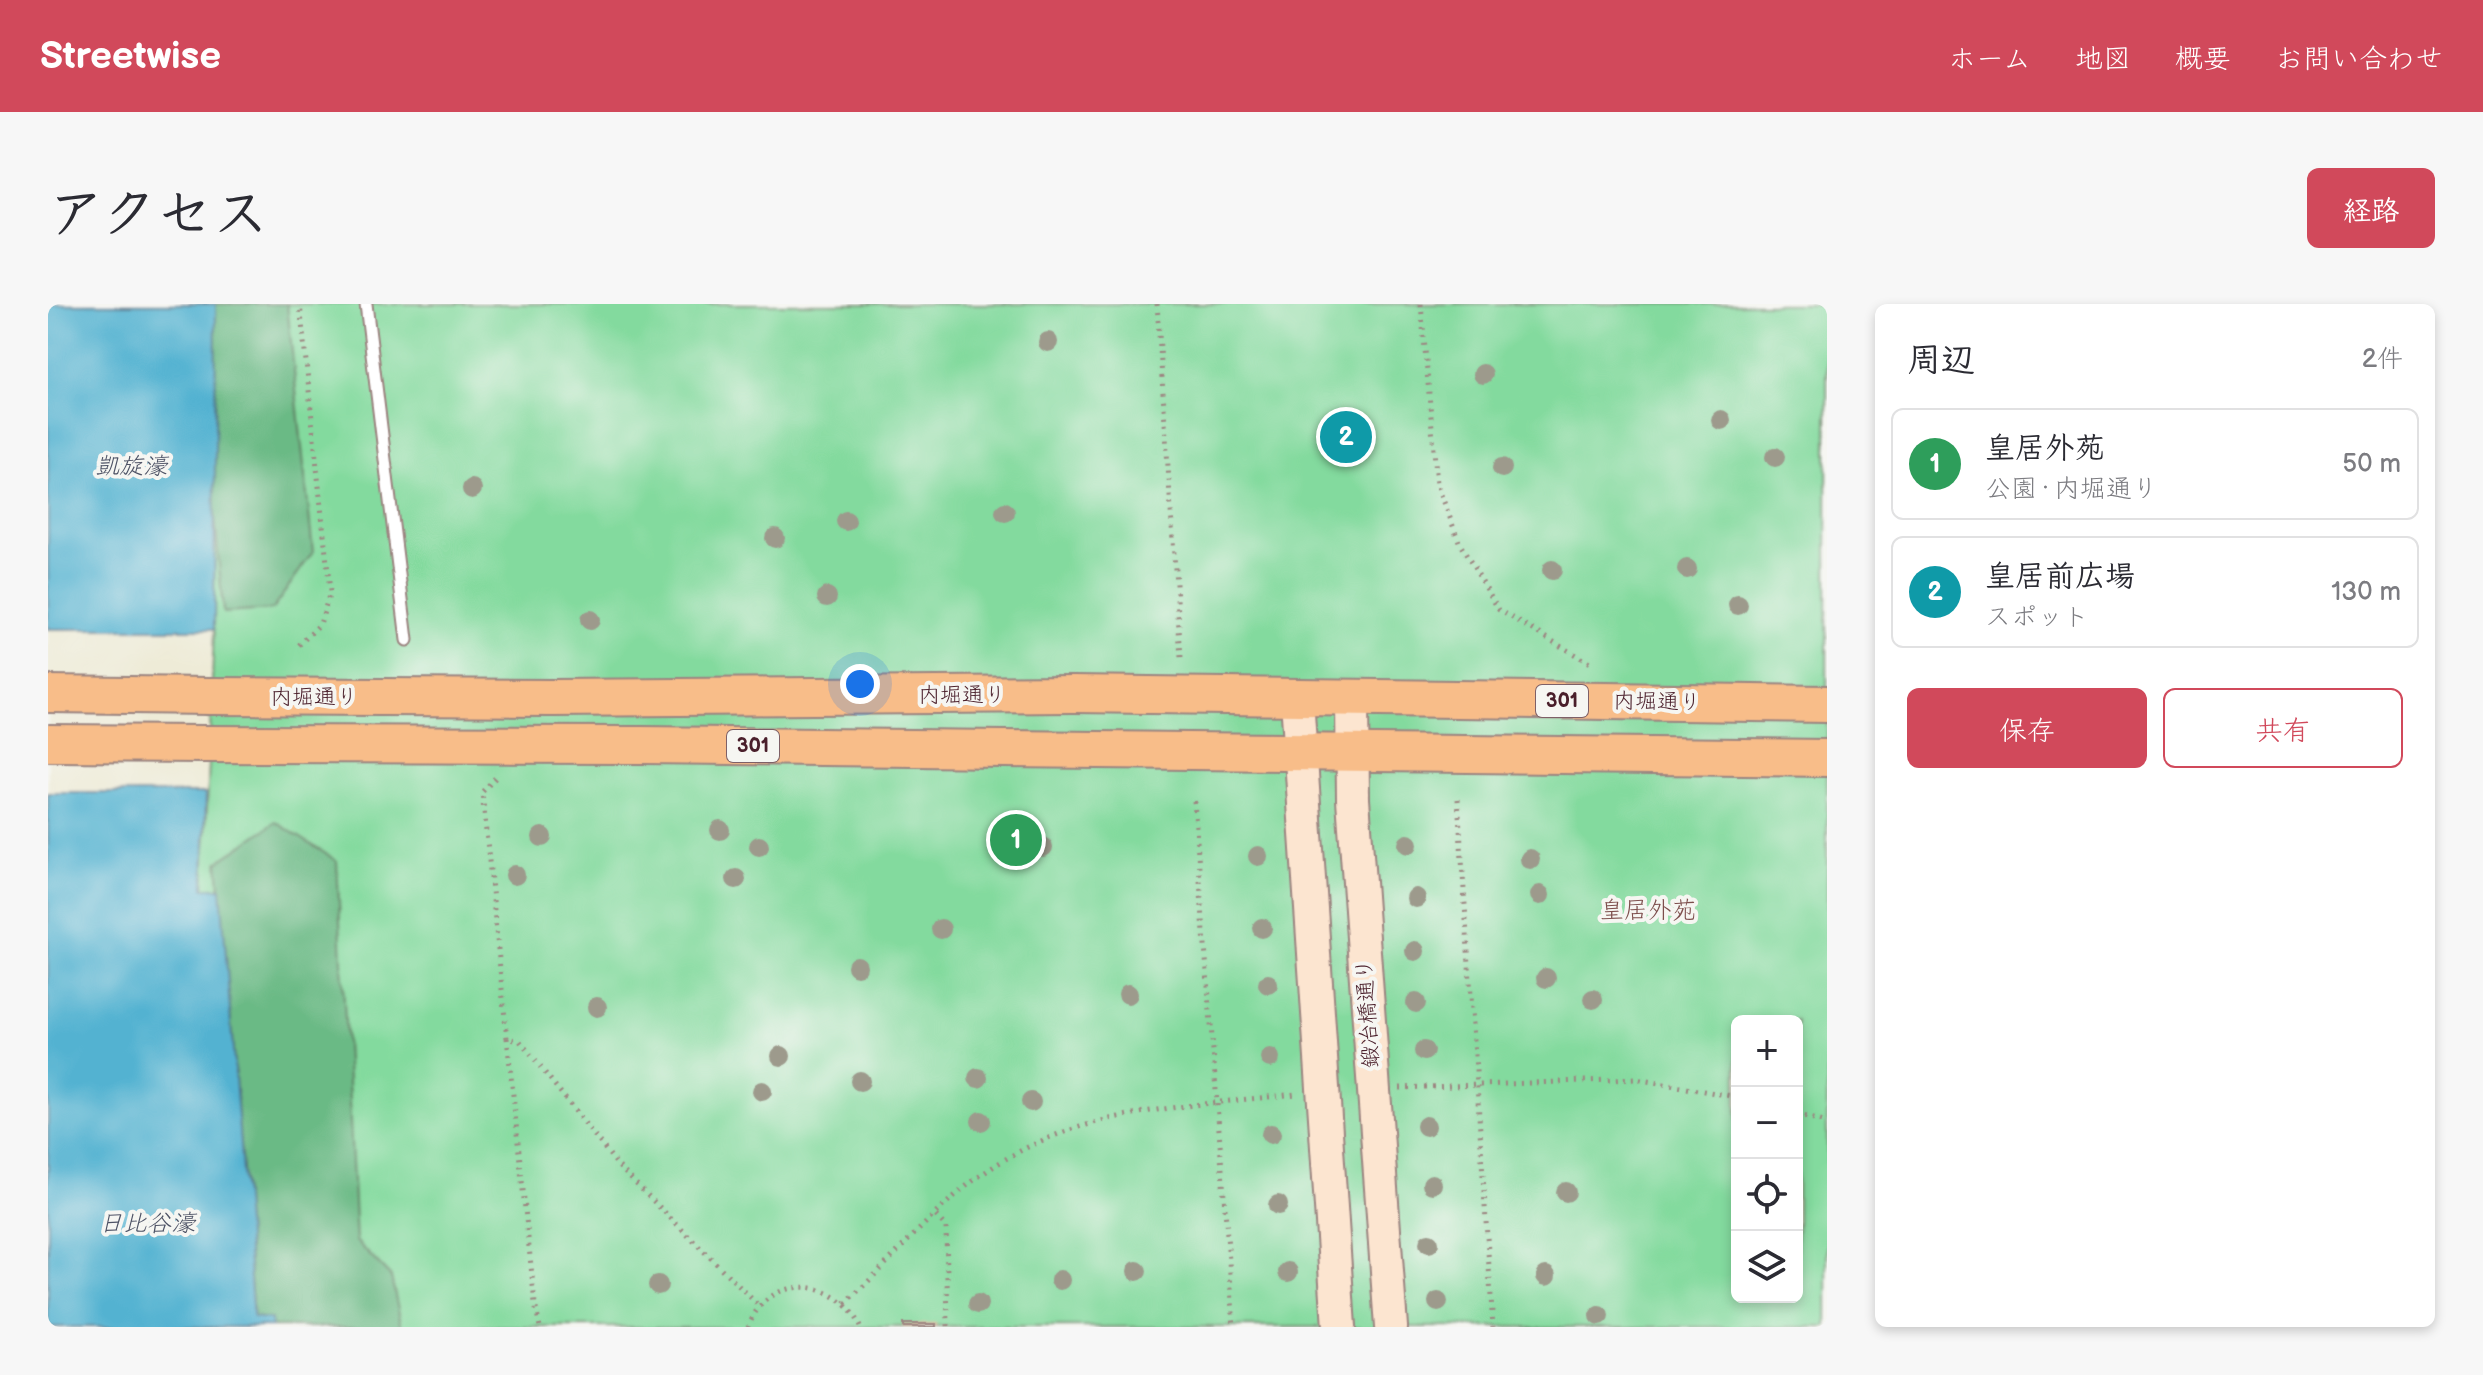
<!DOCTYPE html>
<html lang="ja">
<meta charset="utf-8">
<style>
body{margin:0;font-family:"Balsamiq Sans","Klee One",sans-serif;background:#f7f7f7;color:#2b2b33}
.controls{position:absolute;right:24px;bottom:24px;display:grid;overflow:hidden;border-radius:12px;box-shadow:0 4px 12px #0003}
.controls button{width:72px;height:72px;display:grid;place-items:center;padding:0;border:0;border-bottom:2px solid #e1e1e2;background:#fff;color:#2b2b33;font:40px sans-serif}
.you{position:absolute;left:812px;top:380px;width:28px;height:28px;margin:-20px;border:6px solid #fff;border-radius:50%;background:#1a73e8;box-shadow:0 0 0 12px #1a73e833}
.badge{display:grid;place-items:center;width:52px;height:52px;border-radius:50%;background:#d1495b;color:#fff;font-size:26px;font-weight:700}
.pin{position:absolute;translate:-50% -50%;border:4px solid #fff;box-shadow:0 2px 8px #0006}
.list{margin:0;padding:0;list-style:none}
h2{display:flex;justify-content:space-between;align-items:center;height:104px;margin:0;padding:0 32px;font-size:34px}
h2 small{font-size:26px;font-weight:400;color:#7c7c81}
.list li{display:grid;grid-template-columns:52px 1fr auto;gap:24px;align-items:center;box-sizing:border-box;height:112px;margin:0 16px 16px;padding:0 16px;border:2px solid #e1e1e2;border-radius:12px}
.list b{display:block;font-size:30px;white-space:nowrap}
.list p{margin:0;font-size:26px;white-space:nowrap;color:#7c7c81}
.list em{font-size:26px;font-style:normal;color:#7c7c81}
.actions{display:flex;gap:16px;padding:24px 32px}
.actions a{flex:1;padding:18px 0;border:2px solid #d1495b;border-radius:12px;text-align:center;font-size:28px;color:#d1495b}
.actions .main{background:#d1495b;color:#fff}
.icon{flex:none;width:44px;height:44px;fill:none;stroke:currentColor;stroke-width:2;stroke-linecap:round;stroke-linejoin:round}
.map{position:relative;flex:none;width:1779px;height:1023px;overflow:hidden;border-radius:12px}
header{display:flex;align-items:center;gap:48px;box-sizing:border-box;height:112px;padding:0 40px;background:#d1495b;color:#fff}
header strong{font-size:38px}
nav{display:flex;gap:44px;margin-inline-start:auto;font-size:28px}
.intro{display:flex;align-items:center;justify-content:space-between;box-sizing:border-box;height:192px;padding:0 48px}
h1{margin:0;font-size:56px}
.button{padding:20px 36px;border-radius:12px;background:#d1495b;color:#fff;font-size:28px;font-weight:700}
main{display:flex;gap:48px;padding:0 48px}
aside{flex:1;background:#fff;border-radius:12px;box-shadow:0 4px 12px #0003}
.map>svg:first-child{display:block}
</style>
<header>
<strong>Streetwise</strong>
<nav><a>ホーム</a><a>地図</a><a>概要</a><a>お問い合わせ</a></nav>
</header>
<div class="intro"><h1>アクセス</h1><a class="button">経路</a></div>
<main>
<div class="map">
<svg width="1779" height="1023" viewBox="0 0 1779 1023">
<rect width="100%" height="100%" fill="#f6f6f2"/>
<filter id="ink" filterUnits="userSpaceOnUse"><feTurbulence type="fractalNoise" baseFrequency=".0125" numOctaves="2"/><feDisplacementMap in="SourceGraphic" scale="16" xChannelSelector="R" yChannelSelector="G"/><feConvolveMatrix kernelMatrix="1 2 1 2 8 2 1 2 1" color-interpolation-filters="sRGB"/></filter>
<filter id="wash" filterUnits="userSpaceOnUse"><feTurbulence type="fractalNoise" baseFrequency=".006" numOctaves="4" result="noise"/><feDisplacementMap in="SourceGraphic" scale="32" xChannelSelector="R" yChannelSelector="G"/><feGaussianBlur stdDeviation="1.8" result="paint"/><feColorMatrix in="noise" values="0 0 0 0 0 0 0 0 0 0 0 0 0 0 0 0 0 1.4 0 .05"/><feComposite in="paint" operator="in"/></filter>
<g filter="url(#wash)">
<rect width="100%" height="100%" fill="#eeebd7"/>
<path fill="#83da9e" stroke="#667c64" stroke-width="2" fill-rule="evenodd" d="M168 0H1779V1023H223L156 584 166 325ZM1689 717H1749V993H1689Z"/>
<path fill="#6aba85" stroke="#5a6c58" stroke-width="2" d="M149 0H239L265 248 224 306 175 309Z
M228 518 289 557 308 937 343 973 354 1023H223L222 1016 205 1015 170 558Z"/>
<path fill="#52b2d1" stroke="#4e687e" stroke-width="2" d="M0 0H168L166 325H0Z
M0 489H158L156 584H173L205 1014 223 1016V1023H0Z"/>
<g id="blocks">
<path fill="#dba589" d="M855 1020H888V1023H855Z"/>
</g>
</g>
<g filter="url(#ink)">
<use href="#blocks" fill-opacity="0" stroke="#9c8581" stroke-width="2"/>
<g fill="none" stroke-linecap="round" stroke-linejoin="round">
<g stroke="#9c8581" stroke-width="15">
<path id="lane" d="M318 0 359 336"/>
</g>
<g stroke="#9c8581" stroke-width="36">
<path id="secondary" d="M1249 395 1291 1023
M1304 395 1305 495 1343 1023"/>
</g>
<g stroke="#9c8581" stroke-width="40">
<path id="primary" d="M162 392 505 394 1026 390 1779 400
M158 440 594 441 1779 454"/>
</g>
<path stroke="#9c8581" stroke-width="5" stroke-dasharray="2 6" stroke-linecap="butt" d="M1109 0 1133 354
M1373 0 1389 180 1412 240 1451 306 1545 361
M251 341 272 320 282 288 252 0
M447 474 434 488 459 734 472 737 571 863 711 1002
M1410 495 1445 1023
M1146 497 1186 1023
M459 734 487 1000 492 1023
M1352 784 1588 775 1689 793
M1749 810 1779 819
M888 912 898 923 900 1023
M797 999C844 958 884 905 936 869 1027 804 1140 803 1247 790
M700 1023C720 968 790 972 812 1023"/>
<use href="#lane" stroke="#fff" stroke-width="11"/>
<use href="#secondary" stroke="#fce5d0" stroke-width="32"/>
<use href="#primary" stroke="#f8bd89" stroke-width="36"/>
<g stroke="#9c8581" stroke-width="40" stroke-linecap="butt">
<path id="primary-bridge" d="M0 390 162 392
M0 439 158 440"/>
</g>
<use href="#primary-bridge" stroke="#f8bd89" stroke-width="36"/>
</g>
<g fill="#9d9a8c">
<circle cx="1000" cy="38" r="10"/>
<circle cx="1435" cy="70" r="10"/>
<circle cx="1673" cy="116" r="10"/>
<circle cx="1727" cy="153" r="10"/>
<circle cx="1454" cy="164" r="10"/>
<circle cx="424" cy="185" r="10"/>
<circle cx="957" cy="208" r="10"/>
<circle cx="798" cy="217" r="10"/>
<circle cx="727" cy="234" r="10"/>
<circle cx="1639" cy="265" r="10"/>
<circle cx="1504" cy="266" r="10"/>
<circle cx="779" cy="293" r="10"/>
<circle cx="1690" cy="301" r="10"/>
<circle cx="542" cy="316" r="10"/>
<circle cx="672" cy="526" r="10"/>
<circle cx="494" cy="533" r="10"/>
<circle cx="1360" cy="540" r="10"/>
<circle cx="711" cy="542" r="10"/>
<circle cx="995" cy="543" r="10"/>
<circle cx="1210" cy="552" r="10"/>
<circle cx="1482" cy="555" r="10"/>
<circle cx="467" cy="571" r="10"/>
<circle cx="688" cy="575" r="10"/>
<circle cx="1492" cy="591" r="10"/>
<circle cx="1368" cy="594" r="10"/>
<circle cx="1214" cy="624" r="10"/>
<circle cx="893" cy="625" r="10"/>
<circle cx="1367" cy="647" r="10"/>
<circle cx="809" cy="662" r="10"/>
<circle cx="1498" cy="674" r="10"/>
<circle cx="1220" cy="680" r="10"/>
<circle cx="1080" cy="690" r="10"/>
<circle cx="1545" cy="695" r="10"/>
<circle cx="1368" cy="699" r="10"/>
<circle cx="549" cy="703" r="10"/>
<circle cx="1376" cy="747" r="10"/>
<circle cx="733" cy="752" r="10"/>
<circle cx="1222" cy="754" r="10"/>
<circle cx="930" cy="774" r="10"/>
<circle cx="812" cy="777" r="10"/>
<circle cx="714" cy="787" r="10"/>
<circle cx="983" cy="798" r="10"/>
<circle cx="933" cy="817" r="10"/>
<circle cx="1378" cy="822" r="10"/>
<circle cx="1223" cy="830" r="10"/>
<circle cx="1384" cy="880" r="10"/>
<circle cx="1518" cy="888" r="10"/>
<circle cx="1230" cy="901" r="10"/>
<circle cx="1381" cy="939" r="10"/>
<circle cx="1089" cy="967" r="10"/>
<circle cx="1240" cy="968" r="10"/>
<circle cx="1498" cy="972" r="10"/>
<circle cx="1012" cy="976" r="10"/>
<circle cx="610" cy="981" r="10"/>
<circle cx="1390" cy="998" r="10"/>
<circle cx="930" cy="1000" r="10"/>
<circle cx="1551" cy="1012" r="10"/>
</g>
</g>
<g text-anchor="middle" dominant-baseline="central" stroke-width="8" stroke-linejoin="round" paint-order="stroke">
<g fill="#f6f6f2" stroke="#7e6067" stroke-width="2">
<rect x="1488" y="381" width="52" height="32" rx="6"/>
<rect x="679" y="426" width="52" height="32" rx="6"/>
</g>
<g font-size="20" font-weight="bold" fill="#4a1f2b">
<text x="1514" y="397">301</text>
<text x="705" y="442">301</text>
</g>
<g font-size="22" fill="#4a1f2b" stroke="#f6f6f2">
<text x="914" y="391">内堀通り</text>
<text x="266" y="393">内堀通り</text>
<text transform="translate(1609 398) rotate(1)">内堀通り</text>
<text transform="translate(1320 709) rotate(-94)">鍛冶橋通り</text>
</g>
<g font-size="24" font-style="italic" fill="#4d5265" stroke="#f6f6f2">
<text x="83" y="162">凱旋濠</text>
<text x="99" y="919">日比谷濠</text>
</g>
<g font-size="24" fill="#7d4e4c" stroke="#f6f6f2">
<text x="1600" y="606">皇居外苑</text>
</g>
</g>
</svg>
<div class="controls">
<button>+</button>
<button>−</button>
<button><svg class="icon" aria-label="locate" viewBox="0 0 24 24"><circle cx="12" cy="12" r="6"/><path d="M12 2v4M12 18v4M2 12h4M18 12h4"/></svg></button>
<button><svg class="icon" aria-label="layers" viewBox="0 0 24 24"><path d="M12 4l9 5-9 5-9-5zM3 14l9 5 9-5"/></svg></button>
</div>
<div class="you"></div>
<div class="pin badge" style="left:968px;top:536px;background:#2e9e5b">1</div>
<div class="pin badge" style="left:1298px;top:133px;background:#0f9aa8">2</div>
</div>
<aside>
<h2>周辺<small>2件</small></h2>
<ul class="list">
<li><span class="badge" style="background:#2e9e5b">1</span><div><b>皇居外苑</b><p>公園 · 内堀通り</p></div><em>50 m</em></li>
<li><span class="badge" style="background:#0f9aa8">2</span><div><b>皇居前広場</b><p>スポット</p></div><em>130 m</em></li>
</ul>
<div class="actions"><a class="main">保存</a><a>共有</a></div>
</aside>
</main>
